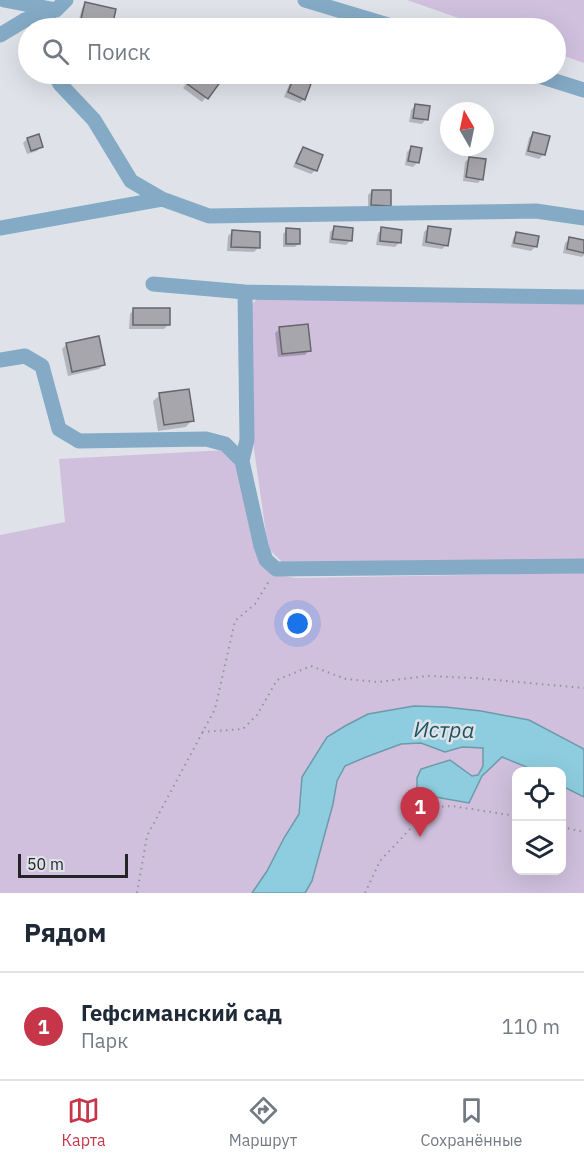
<!DOCTYPE html>
<html lang="ru">
<meta charset="utf-8">
<style>
body{margin:0;font-family:"IBM Plex Sans",sans-serif;background:#f2f2f3;color:#1f2937}
.controls{position:absolute;right:18px;bottom:18px;display:grid;overflow:hidden;border-radius:12px;box-shadow:0 6px 24px #0002}
.controls button{width:54px;height:54px;display:grid;place-items:center;padding:0;border:0;border-bottom:2px solid #e0e1e3;background:#fff;color:#1f2937;font:30px sans-serif}
.compass{position:absolute;left:440px;top:102px;width:54px;height:54px;border-radius:50%;background:#fff;box-shadow:0 6px 24px #0002;rotate:351deg}
.scale{position:absolute;left:18px;bottom:15px;width:110px;box-sizing:border-box;padding-left:6px;border:3px solid #232426;border-top:0;font-size:16px;line-height:21px;white-space:nowrap;color:#232426;-webkit-text-stroke:4px #dfe3e9;paint-order:stroke}
.you{position:absolute;left:298px;top:624px;width:21px;height:21px;margin:-15px;border:4px solid #fff;border-radius:50%;background:#1a73e8;box-shadow:0 0 0 9px #1a73e833}
.badge{display:grid;place-items:center;width:39px;height:39px;border-radius:50%;background:#c63548;color:#fff;font-size:20px;font-weight:700}
.pin{position:absolute;translate:-50% -50px;filter:drop-shadow(0 2px 3px #0008)}
.pin::after{content:'';position:absolute;top:32px;width:21px;height:18px;background:inherit;clip-path:polygon(0 0,100% 0,50% 100%)}
.list{margin:0;padding:0;list-style:none}
h2{display:flex;justify-content:space-between;align-items:center;height:78px;margin:0;padding:0 24px;font-size:26px}
h2 small{font-size:20px;font-weight:400;color:#747a83}
.list li{display:grid;grid-template-columns:39px 1fr auto;gap:18px;align-items:center;box-sizing:border-box;height:108px;padding:0 24px;border-top:2px solid #e0e1e3}
.list b{display:block;font-size:22px;white-space:nowrap}
.list p{margin:0;font-size:20px;white-space:nowrap;color:#747a83}
.list em{font-size:20px;font-style:normal;color:#747a83}
.icon{flex:none;width:33px;height:33px;fill:none;stroke:currentColor;stroke-width:2;stroke-linecap:round;stroke-linejoin:round}
.map{position:relative;flex:none;width:584px;height:893px;overflow:hidden}
.search{position:absolute;background:#fff;box-shadow:0 6px 24px #0002;left:18px;right:18px;top:18px;height:66px;display:flex;align-items:center;gap:15px;box-sizing:border-box;padding:0 21px;border-radius:33px;color:#747a83;font-size:22px}
.sheet{height:186px;background:#fff}
nav{display:flex;justify-content:space-around;align-items:center;box-sizing:border-box;height:84px;border-top:2px solid #e0e1e3;background:#fff;font-size:16px;color:#747a83}
nav a{display:grid;justify-items:center;gap:3px}
nav .on{color:#c63548}
.map>svg:first-child{display:block}
</style>
<div class="map">
<svg width="584" height="893" viewBox="0 0 584 893">
<rect width="100%" height="100%" fill="#dfe3e9"/>
<path fill="#d0c0de" d="M407 0H584V63L556 53V28H487Z
M258 298 584 303V559L283 563 268 548 254 449 251 305Z
M226 450 237 459 272 574 296 578 584 573V749L529 720 481 711 445 707 414 706 368 714 300 800 299 814 284 838 267 871 252 893H0V535L65 522 59 459Z
M421 743 445 752 462 747H483V766L478 775 472 776 450 760 421 769 469 803 482 776 502 757 536 771 516 772V870H562V786L584 797V893H305L312 881 333 804 337 781 345 766 366 757 401 744Z"/>
<path fill="#8dcddf" stroke="#6d9aa8" stroke-width="1.5" d="M414 706 445 707 481 711 529 720 584 749V797L562 786V772L536 771 502 757 482 776 469 803 424 795 417 790V778L421 769 450 760 472 776 478 775 483 766V748L462 747 445 752 421 743 401 744 366 757 345 766 337 781 333 804 312 881 305 893H252L267 871 284 838 299 814 302 777 327 737 345 726 368 714Z"/>
<path fill="#0003" d="M86 3 110 26 108 28H99L78 23 82 8Z
M193 74H209L219 81 202 102 183 88Z
M295 76 304 99 300 103 284 97 291 80Z
M415 106 426 119 422 124 409 122 411 110Z
M533 133 544 154 539 159 525 155 529 138Z
M27 139 41 146 37 151 27 154 23 143Z
M411 148 418 162 413 167 405 165 407 152Z
M303 149 316 170 311 174 293 167 299 153Z
M469 158 482 179 478 183 463 181 465 162Z
M372 191 389 205 385 209H368V195Z
M429 227 447 245 442 249 422 246 424 232Z
M334 228 350 241 346 245 329 243 330 232Z
M382 229 399 243 395 247 376 245 378 233Z
M287 230 299 243 295 247H283V234Z
M232 232 258 248 254 252 227 251 228 236Z
M517 234 535 247 531 251 511 247 513 238Z
M570 239 584 242V255L582 257 563 253 565 243Z
M134 309 168 325 164 329H129L130 314Z
M280 329 309 350 305 355 278 357 275 333Z
M98 338 103 365 99 369 68 376 62 349 66 345Z
M160 395 192 420 186 427 158 431 153 401Z"/>
<path fill="#a6a6ac" stroke="#66666c" stroke-width="1.5" d="M85 2 116 9 112 27 81 19Z
M193 74H211L221 81 208 99 186 83Z
M295 74 312 81 305 100 288 92Z
M415 104 430 106 428 120 413 118Z
M533 132 550 136 545 155 528 151Z
M39 134 43 147 31 151 27 138Z
M411 146 422 148 419 163 408 161Z
M303 147 323 155 317 171 296 163Z
M469 157 486 159 483 180 466 177Z
M372 190H391V206L371 205Z
M334 226 353 228 352 241 332 239Z
M428 226 451 229 448 246 426 242Z
M381 227 402 230 401 243 380 241Z
M286 228 300 229V244H286Z
M232 230 260 232V248L231 247Z
M516 232 539 236 537 247 514 243Z
M569 237 584 240V253L567 249Z
M133 308H170V325H133Z
M308 324 311 351 282 354 279 327Z
M99 336 105 365 72 372 66 343Z
M189 389 194 421 164 425 159 393Z"/>
<g fill="none" stroke-linecap="round" stroke-linejoin="round">
<path stroke="#919499" stroke-width="2" stroke-dasharray="1.5 4.5" stroke-linecap="butt" d="M202 732 243 729 257 715 277 680 311 666 346 679 378 682 427 676 474 678 584 688
M562 827 584 832
M137 893 147 836 215 709 235 621 255 604 269 581
M365 893 380 861 411 828 433 807 452 806 516 816"/>
<path stroke="#84aac6" stroke-width="15" d="M4 0 56 10 66 0
M305 0 398 28
M0 35 25 20 53 11
M54 74 60 84 94 120 131 181 162 199
M533 74 584 90
M0 228 162 199 209 216 536 211 584 218
M153 284 245 292 584 297
M245 292 247 440 242 461 261 546 266 560 276 569 584 566
M0 360 25 356 42 366 59 429 79 441 206 439 225 444 242 461"/>
</g>
<g text-anchor="middle" dominant-baseline="central" stroke-width="5" stroke-linejoin="round" paint-order="stroke">
<g font-size="22" font-style="italic" fill="#1e5461" stroke="#dfe3e9">
<text transform="translate(444 729) rotate(1)">Истра</text>
</g>
</g>
</svg>
<div class="controls">
<button><svg class="icon" aria-label="locate" viewBox="0 0 24 24"><circle cx="12" cy="12" r="6"/><path d="M12 2v4M12 18v4M2 12h4M18 12h4"/></svg></button>
<button><svg class="icon" aria-label="layers" viewBox="0 0 24 24"><path d="M12 4l9 5-9 5-9-5zM3 14l9 5 9-5"/></svg></button>
</div>
<svg class="compass" viewBox="-18 -18 36 36"><path d="M0-13l5 13h-10z" fill="#e53935"/><path d="M0 13l5-13h-10z" fill="#747a83"/></svg>
<div class="scale">50 m</div>
<div class="you"></div>
<div class="pin badge" style="left:420px;top:837px">1</div>
<div class="search"><svg class="icon" aria-label="search" viewBox="0 0 24 24"><circle cx="10" cy="10" r="6"/><path d="M15 15l6 6"/></svg>Поиск</div>
</div>
<section class="sheet">
<h2>Рядом<small></small></h2>
<ul class="list">
<li><span class="badge">1</span><div><b>Гефсиманский сад</b><p>Парк</p></div><em>110 m</em></li>
</ul>
</section>
<nav>
<a class="on"><svg class="icon" aria-label="map" viewBox="0 0 24 24"><path d="M3 6l6-2 6 2 6-2v14l-6 2-6-2-6 2zM9 4v14M15 6v14"/></svg>Карта</a>
<a><svg class="icon" aria-label="directions" viewBox="0 0 24 24"><path d="M12 3l9 9-9 9-9-9zM9 14v-3h6M13 9l2 2-2 2"/></svg>Маршрут</a>
<a><svg class="icon" aria-label="saved" viewBox="0 0 24 24"><path d="M7 4h10v16l-5-4-5 4z"/></svg>Сохранённые</a>
</nav>
